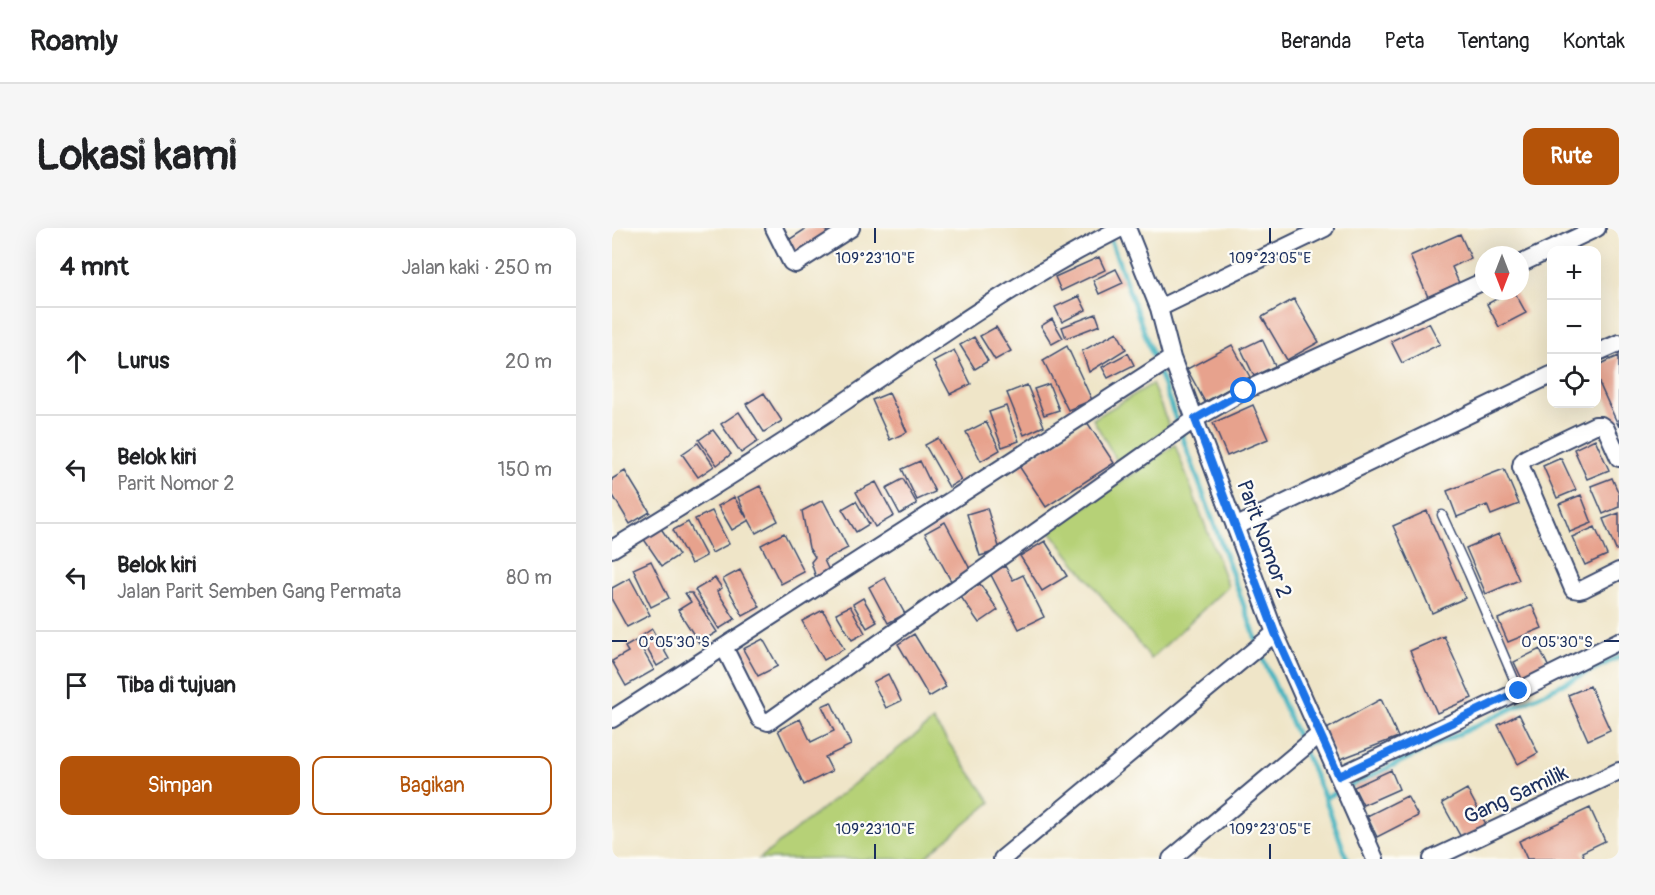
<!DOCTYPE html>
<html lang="id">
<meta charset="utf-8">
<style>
body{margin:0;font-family:Pangolin,sans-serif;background:#f6f6f6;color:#202124}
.controls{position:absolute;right:18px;top:18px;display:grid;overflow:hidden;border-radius:12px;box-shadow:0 6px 24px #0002}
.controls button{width:54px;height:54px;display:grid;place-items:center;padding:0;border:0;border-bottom:2px solid #e0e0e0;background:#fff;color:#202124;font:30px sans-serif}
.compass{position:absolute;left:863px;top:18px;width:54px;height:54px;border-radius:50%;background:#fff;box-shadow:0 6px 24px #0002;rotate:180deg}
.stop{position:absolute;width:18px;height:18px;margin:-14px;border:4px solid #1a73e8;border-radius:50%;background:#fff}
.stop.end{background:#1a73e8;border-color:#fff;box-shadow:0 2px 6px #0008}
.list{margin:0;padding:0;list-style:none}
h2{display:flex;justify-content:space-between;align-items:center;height:78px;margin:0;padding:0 24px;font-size:26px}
h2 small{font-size:20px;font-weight:400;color:#757577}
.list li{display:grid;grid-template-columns:39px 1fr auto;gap:18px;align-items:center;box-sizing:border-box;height:108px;padding:0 24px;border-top:2px solid #e0e0e0}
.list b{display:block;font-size:22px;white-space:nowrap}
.list p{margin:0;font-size:20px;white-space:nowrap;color:#757577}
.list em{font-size:20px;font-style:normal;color:#757577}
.actions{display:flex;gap:12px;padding:18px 24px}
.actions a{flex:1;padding:14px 0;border:2px solid #b45309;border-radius:12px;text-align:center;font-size:21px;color:#b45309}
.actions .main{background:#b45309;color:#fff}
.icon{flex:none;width:33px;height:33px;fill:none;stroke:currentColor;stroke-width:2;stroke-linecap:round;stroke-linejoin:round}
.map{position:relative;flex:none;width:1007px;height:631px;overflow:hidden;border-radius:12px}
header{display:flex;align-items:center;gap:36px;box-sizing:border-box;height:84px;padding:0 30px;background:#fff;border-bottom:2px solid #e0e0e0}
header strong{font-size:28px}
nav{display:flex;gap:33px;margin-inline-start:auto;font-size:21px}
.intro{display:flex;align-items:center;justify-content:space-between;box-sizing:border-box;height:144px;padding:0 36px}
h1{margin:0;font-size:42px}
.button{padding:15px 27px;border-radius:12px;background:#b45309;color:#fff;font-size:21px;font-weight:700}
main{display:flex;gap:36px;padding:0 36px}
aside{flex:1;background:#fff;border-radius:12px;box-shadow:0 6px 24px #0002}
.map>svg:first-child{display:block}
</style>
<header>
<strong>Roamly</strong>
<nav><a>Beranda</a><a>Peta</a><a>Tentang</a><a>Kontak</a></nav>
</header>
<div class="intro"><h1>Lokasi kami</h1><a class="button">Rute</a></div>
<main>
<aside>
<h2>4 mnt<small>Jalan kaki · 250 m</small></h2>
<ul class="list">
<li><svg class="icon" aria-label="ahead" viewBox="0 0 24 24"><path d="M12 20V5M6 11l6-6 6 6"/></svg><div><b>Lurus</b></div><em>20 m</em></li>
<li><svg class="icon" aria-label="left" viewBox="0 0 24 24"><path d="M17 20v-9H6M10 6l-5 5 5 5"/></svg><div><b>Belok kiri</b><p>Parit Nomor 2</p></div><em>150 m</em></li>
<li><svg class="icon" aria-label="left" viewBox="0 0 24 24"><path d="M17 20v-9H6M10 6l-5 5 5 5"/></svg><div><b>Belok kiri</b><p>Jalan Parit Semben Gang Permata</p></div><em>80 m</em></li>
<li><svg class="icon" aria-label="arrive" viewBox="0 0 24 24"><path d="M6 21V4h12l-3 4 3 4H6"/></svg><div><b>Tiba di tujuan</b></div></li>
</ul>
<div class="actions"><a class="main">Simpan</a><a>Bagikan</a></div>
</aside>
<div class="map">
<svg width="1007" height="631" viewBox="0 0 1007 631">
<rect width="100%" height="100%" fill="#fdfcf7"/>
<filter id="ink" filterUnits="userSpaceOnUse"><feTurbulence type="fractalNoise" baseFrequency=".0167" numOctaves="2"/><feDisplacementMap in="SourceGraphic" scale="12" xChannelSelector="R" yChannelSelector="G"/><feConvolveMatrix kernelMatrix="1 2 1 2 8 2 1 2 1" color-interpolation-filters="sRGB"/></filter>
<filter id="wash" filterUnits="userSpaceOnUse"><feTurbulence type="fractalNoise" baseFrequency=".008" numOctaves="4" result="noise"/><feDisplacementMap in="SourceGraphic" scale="24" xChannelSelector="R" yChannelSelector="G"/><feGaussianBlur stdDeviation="1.35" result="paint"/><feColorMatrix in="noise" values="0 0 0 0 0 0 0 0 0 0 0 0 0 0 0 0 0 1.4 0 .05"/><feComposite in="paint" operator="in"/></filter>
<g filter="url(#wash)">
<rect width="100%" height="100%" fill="#efe5c8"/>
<path fill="#b6d177" stroke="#68806a" stroke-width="1.5" d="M540 156 557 198 508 238 481 191Z
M563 217 616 358 539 431 438 303Z
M321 493 379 574 311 631H147Z"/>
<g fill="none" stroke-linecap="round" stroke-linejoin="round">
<path stroke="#45b4c0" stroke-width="5" d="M498 10 652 433 713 570 735 631
M713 570 1007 429"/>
</g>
<g id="blocks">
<path fill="#e7a28d" d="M195 0H212L218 8 186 29 175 13Z
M848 6 859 30 840 39 847 55 816 69 798 28Z
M487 29 493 42 449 63 443 49Z
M504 41 511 55 487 66 481 52Z
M899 63H902L914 85 887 99 875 76Z
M467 68 474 82 450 94 443 79Z
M682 71 707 114 675 132 650 89Z
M484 86 488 97 454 110 450 99Z
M440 91 451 110 440 116 429 98Z
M817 95 828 116 790 135 779 113Z
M384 99 399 123 383 132 368 108Z
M505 104 514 121 477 144 470 123Z
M362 109 376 133 363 141 348 117Z
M650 111 663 138 642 148 629 121Z
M620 117 638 149 593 174 575 141Z
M455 118 480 172 456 182 431 132Z
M342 122 359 156 338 166 321 133Z
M516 125 522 137 496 150 490 139Z
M1007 128V199L984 148V138Z
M437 156 447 182 432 187 422 161Z
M415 157 432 198 412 207 395 165Z
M152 165 170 193 152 204 134 176Z
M277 165 295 204 278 212 260 172Z
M641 177 656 211 615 228 601 195Z
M394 178 407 213 390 219 377 184Z
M127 184 146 213 129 225 109 196Z
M374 194 388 222 369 233 354 204Z
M475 194 502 235 434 279 407 238Z
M101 202 119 226 105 237 87 212Z
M326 210 349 252 337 259 313 217Z
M983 211 997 242 975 251 962 221Z
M86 215 102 238 86 249 70 226Z
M949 230 964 262 945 270 931 238Z
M308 233 323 264 305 272 290 241Z
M892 241 907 276 879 287 875 277 845 289 835 263Z
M13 243 38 284 18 296 0 266V251Z
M1000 250 1007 266V279L991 286 979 258Z
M291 251 305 276 288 286 274 260Z
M264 254 282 288 263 299 244 264Z
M148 258 166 293 144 305 137 292 120 302 106 278 122 269 135 290 126 269Z
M969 267 980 295 958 304 947 276Z
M211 272 236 320 212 332 218 345 204 350 199 334 203 329 197 320 190 283Z
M244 273 257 296 244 304 230 281Z
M375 280 388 322 368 328 355 286Z
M100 283 117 316 100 325 83 291Z
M815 283 853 370 820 385 781 298Z
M1007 285V321L1004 322 991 291Z
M76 294 94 328 79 336 61 302Z
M333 294 359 343 339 353 313 305Z
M48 299 67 327 50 338 31 310Z
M983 299 995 327 973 337 960 309Z
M172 305 192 344 169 356 149 317Z
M887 306 907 352 874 366 854 320Z
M433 313 455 348 430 363 408 328Z
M39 333 57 370 39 379 21 341Z
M393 338 401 352 411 347 432 389 407 401 378 345Z
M128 342 148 379 131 388 111 351Z
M18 350 38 387 15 399 0 372V360Z
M103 350 110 360 105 363 123 391 107 401 83 362Z
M273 350 293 386 276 395 257 359Z
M368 356 386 382 367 395 349 369Z
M73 365H80L105 404 87 415 66 382 79 374Z
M251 370 265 394 255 400 241 376Z
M920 377 930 400 896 414 886 391Z
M238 378 253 405 240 412 224 385Z
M211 382 232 421 212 432 190 393Z
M40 401 57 431 45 438 28 409Z
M302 406 334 459 317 469 286 416Z
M832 408 860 470 825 485 798 423Z
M151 411 166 438 146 448 131 421Z
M25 412 42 442 14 458 0 433 16 424 13 419Z
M928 421 937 440 911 453 902 434Z
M276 446 289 473 274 480 261 454Z
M978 458 998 502 976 512 956 467Z
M769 471 786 509 726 532 711 503Z
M219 474 239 517 213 529 220 543 192 557 166 502 188 491 199 514 222 503 210 478Z
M907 486 926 525 906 536 886 497Z
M779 542 787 561 751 577 742 559Z
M855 561 875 598 850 611 830 575Z
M795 568 806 588 765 609 755 588Z
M978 580 993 613 970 624 973 631H915L907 613Z"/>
</g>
</g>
<g filter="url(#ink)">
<use href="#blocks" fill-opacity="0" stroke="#3b4a6e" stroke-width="1.5"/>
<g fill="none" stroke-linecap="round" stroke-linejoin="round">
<g stroke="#3b4a6e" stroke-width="11">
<path id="service" d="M830 287 857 346 907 463"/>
</g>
<g stroke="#3b4a6e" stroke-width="20">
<path id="minor" d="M162 0 179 34 183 36 239 0
M515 0 547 80 560 130 663 405 763 631
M908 36 985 0
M547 80 713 0
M984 125 1007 115
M1007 230 994 201 989 197H983L914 230 910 234 909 239 961 361 967 362 971 361 1007 343
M623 299 939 147
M0 321C79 273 158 224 235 172 324 111 412 49 509 0
M112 419 148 491 156 494 583 191 632 163 872 53
M0 491 560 130
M727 548 907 463 1007 413
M390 631 663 405
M559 631 708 506
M820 631 1007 543"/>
</g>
<use href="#service" stroke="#fff" stroke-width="8"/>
<use href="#minor" stroke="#fff" stroke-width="16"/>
</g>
</g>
<g fill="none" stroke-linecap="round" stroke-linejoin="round" filter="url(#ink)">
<path stroke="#1a73e8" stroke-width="8" d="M632 163 583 191 663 405 727 548 907 463"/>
</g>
<path fill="none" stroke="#1b2f5e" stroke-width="2" d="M263 0V15M658 0V15M0 413H15M992 413H1007M263 616V631M658 616V631"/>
<g text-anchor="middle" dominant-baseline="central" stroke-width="4.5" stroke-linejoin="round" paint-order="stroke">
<g font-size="21" fill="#1b2f5e" stroke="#fdfcf7">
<text transform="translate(652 311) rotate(70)">Parit Nomor 2</text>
<text transform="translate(904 567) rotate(-25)">Gang Samilik</text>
</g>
</g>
<g font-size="15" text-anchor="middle" fill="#1b2f5e" stroke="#fdfcf7" stroke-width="4.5" stroke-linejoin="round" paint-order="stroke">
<text x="263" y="35">109°23'10"E</text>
<text x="658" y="35">109°23'05"E</text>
<text x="945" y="419">0°05'30"S</text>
<text x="62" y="419">0°05'30"S</text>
<text x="263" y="606">109°23'10"E</text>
<text x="658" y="606">109°23'05"E</text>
</g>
</svg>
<div class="controls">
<button>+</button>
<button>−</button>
<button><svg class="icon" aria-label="locate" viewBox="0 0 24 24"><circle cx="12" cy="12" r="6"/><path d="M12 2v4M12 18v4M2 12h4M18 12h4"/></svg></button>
</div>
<svg class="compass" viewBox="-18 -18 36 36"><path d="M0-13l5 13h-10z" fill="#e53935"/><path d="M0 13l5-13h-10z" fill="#757577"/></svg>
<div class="stop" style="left:632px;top:163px"></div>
<div class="stop end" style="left:907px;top:463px"></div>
</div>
</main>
